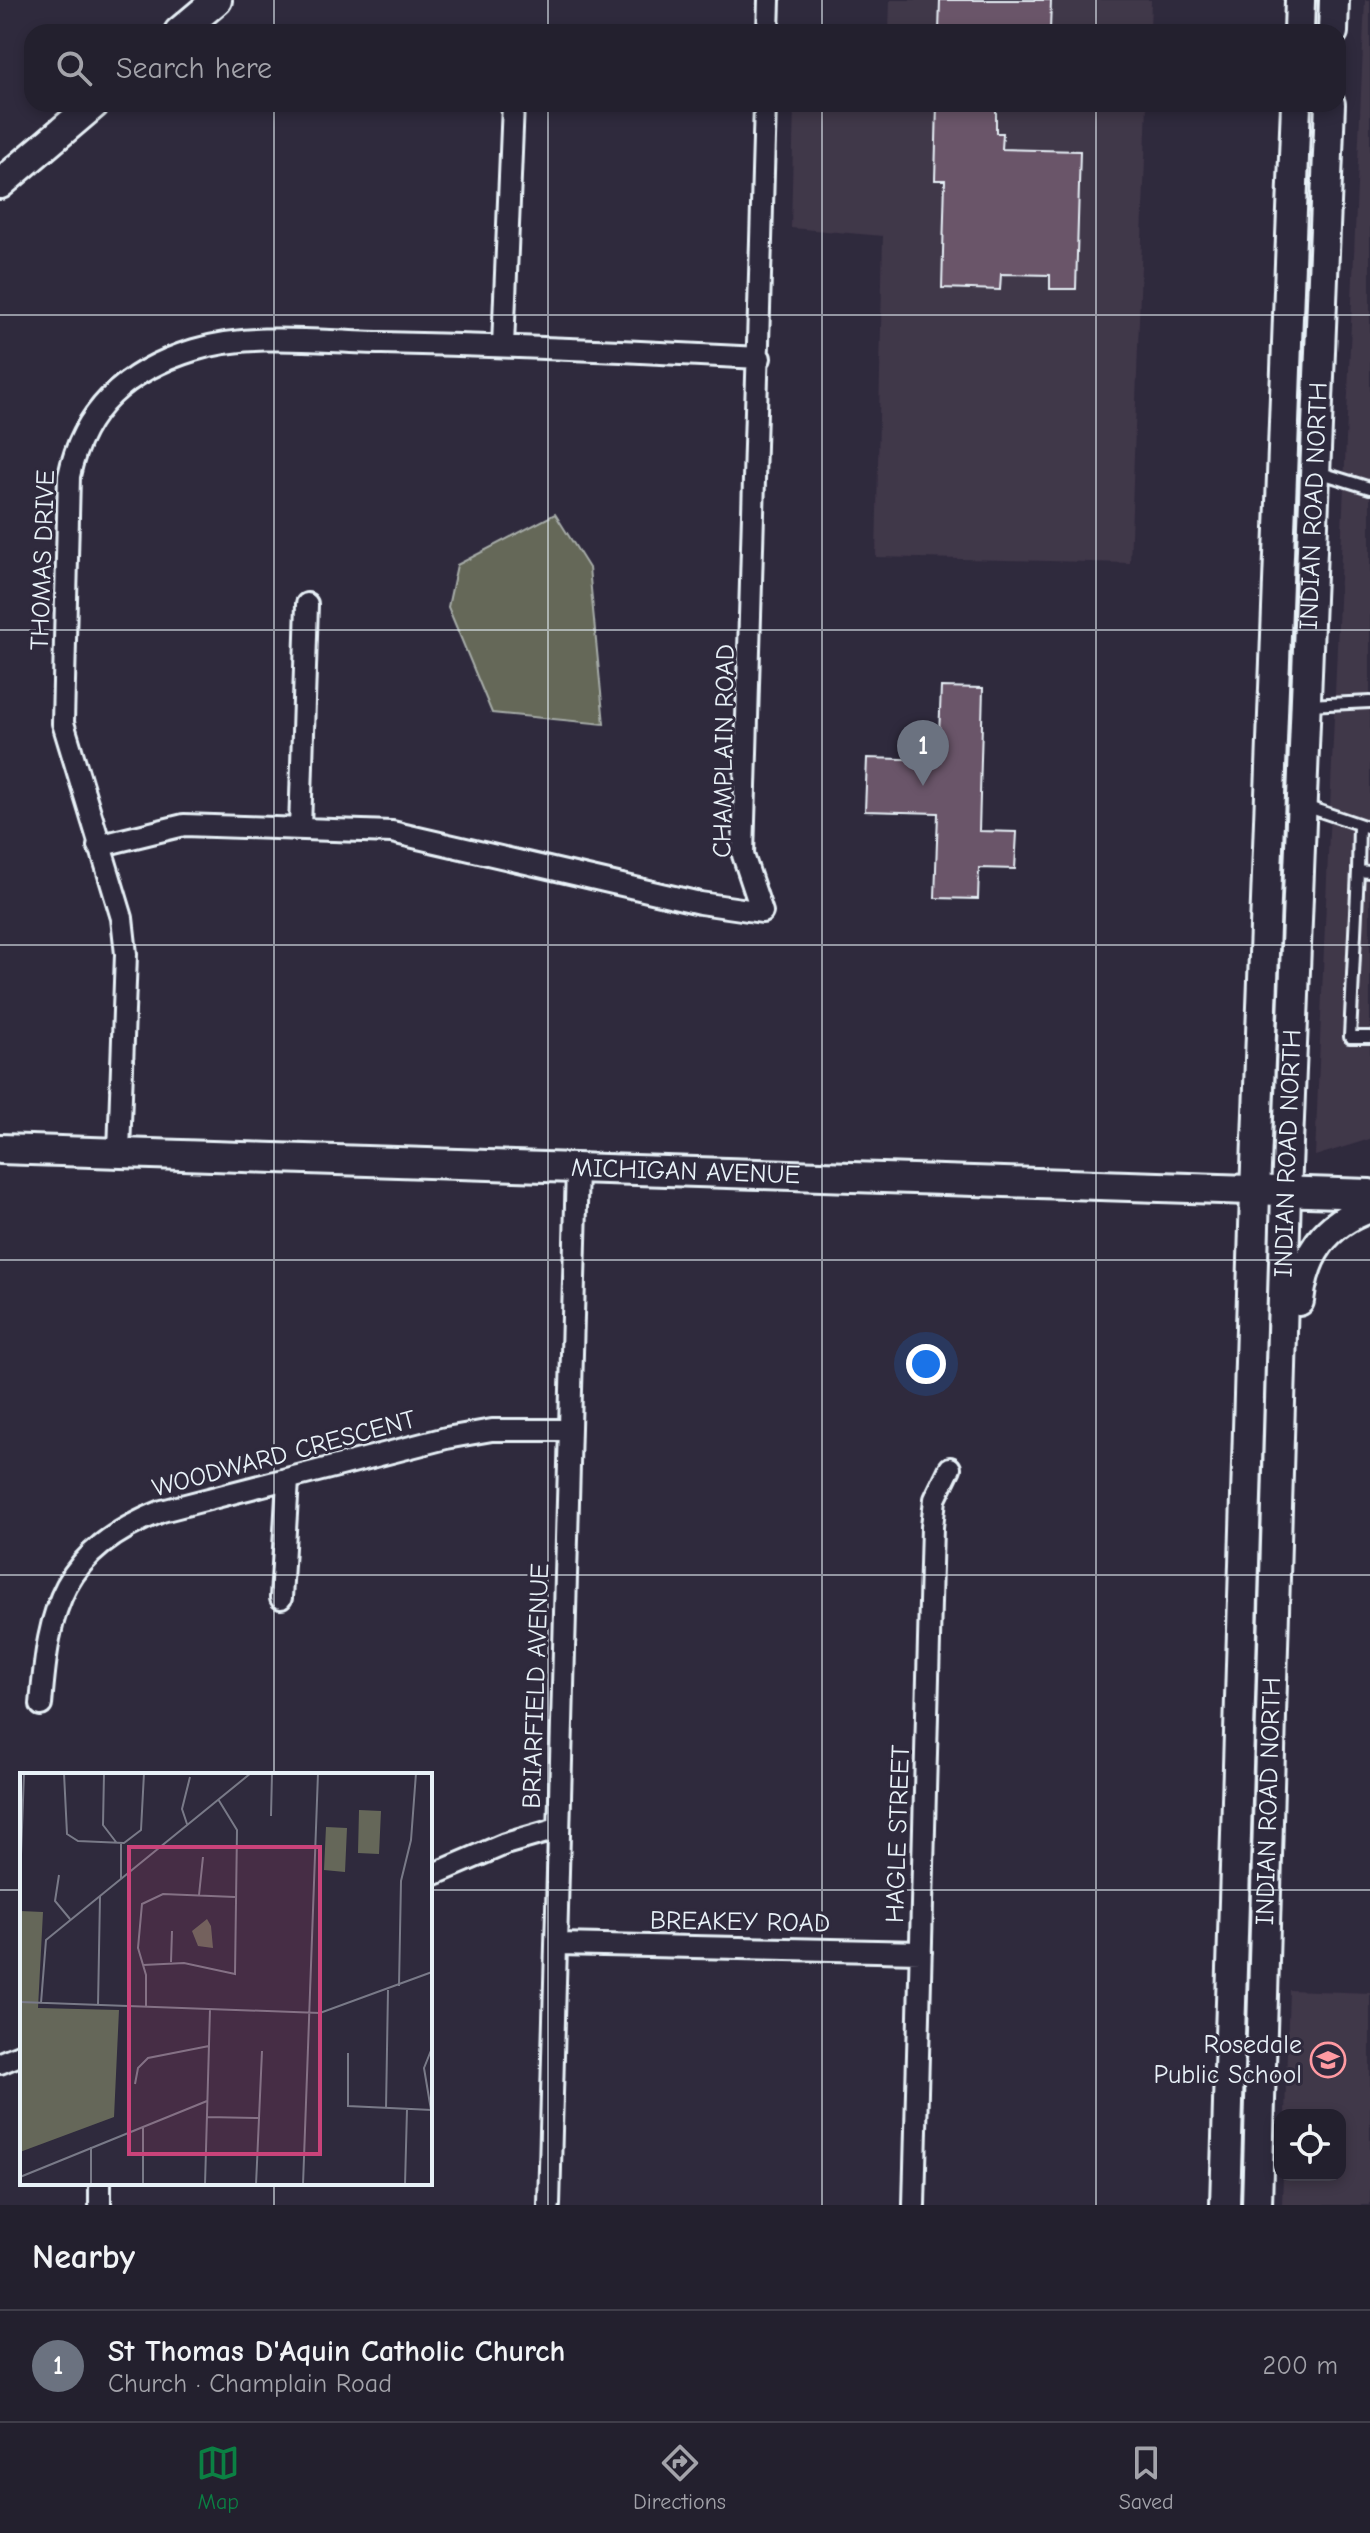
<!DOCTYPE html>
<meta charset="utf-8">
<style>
body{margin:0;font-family:"Comic Neue",sans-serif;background:#2f2d3a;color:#f1f3f6}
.controls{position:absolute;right:24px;bottom:24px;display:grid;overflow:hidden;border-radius:16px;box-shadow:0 4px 12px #0003}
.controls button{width:72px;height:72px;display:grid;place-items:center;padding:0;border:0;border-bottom:2px solid #403e4a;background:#23202e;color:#f1f3f6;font:40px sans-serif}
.you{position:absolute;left:926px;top:1364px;width:28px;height:28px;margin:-20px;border:6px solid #fff;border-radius:50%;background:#1a73e8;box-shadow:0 0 0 12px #1a73e833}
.badge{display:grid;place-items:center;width:52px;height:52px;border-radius:50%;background:#0b8043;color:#fff;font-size:26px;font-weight:700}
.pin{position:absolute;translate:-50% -66px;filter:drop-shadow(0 2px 4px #0008)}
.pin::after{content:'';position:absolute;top:42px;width:28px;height:24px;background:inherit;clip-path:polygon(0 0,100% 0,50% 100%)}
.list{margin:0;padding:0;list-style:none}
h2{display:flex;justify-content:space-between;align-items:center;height:104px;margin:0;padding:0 32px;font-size:34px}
h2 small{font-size:26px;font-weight:400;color:#a3a3aa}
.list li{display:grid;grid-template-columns:52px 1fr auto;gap:24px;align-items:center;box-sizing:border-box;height:112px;padding:0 32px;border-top:2px solid #403e4a}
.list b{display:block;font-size:30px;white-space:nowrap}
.list p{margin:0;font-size:26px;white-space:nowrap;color:#a3a3aa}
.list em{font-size:26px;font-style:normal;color:#a3a3aa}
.icon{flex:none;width:44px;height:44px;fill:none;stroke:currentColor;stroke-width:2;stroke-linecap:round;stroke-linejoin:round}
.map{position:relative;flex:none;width:1370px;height:2205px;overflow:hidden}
.search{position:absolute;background:#23202e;box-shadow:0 4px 12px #0003;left:24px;right:24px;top:24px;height:88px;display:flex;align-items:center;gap:20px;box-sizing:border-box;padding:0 28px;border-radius:24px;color:#a3a3aa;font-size:30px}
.sheet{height:216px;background:#23202e}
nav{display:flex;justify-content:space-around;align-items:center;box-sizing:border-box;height:112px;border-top:2px solid #403e4a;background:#23202e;font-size:22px;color:#a3a3aa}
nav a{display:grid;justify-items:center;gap:4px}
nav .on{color:#0b8043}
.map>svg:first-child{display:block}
</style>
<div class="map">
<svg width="1370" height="2205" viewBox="0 0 1370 2205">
<rect width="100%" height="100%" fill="#2f2a3d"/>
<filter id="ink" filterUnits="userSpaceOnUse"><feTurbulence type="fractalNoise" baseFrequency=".0125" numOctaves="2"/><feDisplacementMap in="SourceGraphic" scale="16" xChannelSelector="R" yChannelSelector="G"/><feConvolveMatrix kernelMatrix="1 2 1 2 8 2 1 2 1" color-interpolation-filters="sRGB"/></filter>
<g filter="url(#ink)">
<path fill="#41374a" d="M890 0H1151L1150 32H889Z
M1365 0H1370V1139L1315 1156Z
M794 104H1147L1130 563 876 557 883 236 791 228Z
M1289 1990 1370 1993V2205H1282L1283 2175H1340V2115H1285Z"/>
<path fill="#656759" stroke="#a6aca8" stroke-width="2" d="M555 514 589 568 604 724 492 713 448 607 457 565Z"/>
<path fill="#6a5569" stroke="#e8f1f8" stroke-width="2" d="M940 0H1051L1050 31 939 32Z
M937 104H996V133H1003L1002 149 1080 151 1076 289H1050V275L1001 274 1000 290 942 288 945 180H935Z
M941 687 983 688 979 831 1017 832 1015 869 979 868 978 899 935 898 938 813 865 811 867 758 938 760Z"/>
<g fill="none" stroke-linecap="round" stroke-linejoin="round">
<g stroke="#e8f1f8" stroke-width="16">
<path id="lane" d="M1318 472 1370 488
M1308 705 1370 702
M1305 806 1370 828
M1358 871 1359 825
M1370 872 1358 871 1350 1037H1370"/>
</g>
<g stroke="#e8f1f8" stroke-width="26">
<path id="street" d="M768 32 769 0
M503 346 513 104
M300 829 307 604
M98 846 184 825 392 832 700 903 762 912 743 855 765 104
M119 1152 126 954 122 918 63 723 69 476C83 408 128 370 194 350 254 332 320 342 382 343 508 346 634 351 760 358
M281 1598 288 1480
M41 1705C49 1605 61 1552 162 1511L446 1438 492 1430H569
M430 1876 505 1844 557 1829
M558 1944 921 1952
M0 2063 22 2054
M100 2205V2183
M549 2205 577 1168
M914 2205 932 1527 935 1499 950 1468"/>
</g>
<g stroke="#e8f1f8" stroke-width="34">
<g id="secondary">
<path d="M179 32 217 0"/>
<path d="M1299 32 1300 0"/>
<path d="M1333 32 1334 0"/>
<path d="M0 184 94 104"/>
<path id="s1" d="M0 1149 1370 1194"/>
<path d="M1299 1301C1304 1255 1324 1224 1370 1208"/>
<path d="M1225 2205 1255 1193 1296 104"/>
<path id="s2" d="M1257 2205 1286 1193 1330 104"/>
</g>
</g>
<use href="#lane" stroke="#2f2a3d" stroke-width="10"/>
<use href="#street" stroke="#2f2a3d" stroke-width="20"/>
<use href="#secondary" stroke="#2f2a3d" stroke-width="28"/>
</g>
</g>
<path fill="none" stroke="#e8f1f8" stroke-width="2" stroke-opacity="0.55" d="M274 0V32M548 0V32M822 0V32M1096 0V32M274 104V1775M548 104V2205M822 104V2205M1096 104V2205M0 315H1370M0 630H1370M0 945H1370M0 1260H1370M0 1575H1370M0 1890H22M430 1890H1370M274 2183V2205"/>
<defs>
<g id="school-ring" transform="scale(1.8)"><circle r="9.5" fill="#2f2a3d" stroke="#ff9aa2" stroke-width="1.5"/><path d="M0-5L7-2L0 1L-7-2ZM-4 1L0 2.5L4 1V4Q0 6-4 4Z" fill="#ff9aa2"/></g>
</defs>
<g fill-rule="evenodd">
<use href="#school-ring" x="1328" y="2060"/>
</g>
<g text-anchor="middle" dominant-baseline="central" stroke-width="6" stroke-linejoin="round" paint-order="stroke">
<g font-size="26" fill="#e8f1f8" stroke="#2f2a3d">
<text stroke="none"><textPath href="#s2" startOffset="1700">INDIAN ROAD NORTH</textPath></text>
<text transform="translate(43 560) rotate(-88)">THOMAS DRIVE</text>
<text transform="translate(724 751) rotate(-89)">CHAMPLAIN ROAD</text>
<text stroke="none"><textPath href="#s2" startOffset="1052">INDIAN ROAD NORTH</textPath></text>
<text stroke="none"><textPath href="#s1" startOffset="686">MICHIGAN AVENUE</textPath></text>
<text transform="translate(284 1454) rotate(-15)">WOODWARD CRESCENT</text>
<text transform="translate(536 1686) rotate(-88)">BRIARFIELD AVENUE</text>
<text stroke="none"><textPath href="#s2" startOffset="404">INDIAN ROAD NORTH</textPath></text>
<text transform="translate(898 1834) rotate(-88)">HAGLE STREET</text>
<text transform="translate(740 1922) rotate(1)">BREAKEY ROAD</text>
</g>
<g font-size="26" fill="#e8f1f8" stroke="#2f2a3d" text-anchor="end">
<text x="1302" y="2045">Rosedale<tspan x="1302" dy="30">Public School</tspan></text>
</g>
</g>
<g transform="translate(20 1773)">
<rect width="412" height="412" fill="#2f2a3d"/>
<path d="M339 37 361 38 359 81 338 80ZM306 54 327 55 325 99 304 97ZM0 138 23 139 18 235 99 237 94 344 0 379ZM187 146 191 153 193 175 178 173 172 158Z" fill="#656759"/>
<path fill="none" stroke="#797a88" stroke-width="2" d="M44 0 47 61 58 68 104 70 121 57 124 0M84 0 83 52 96 69M251 43 252 0M167 51 162 36 170 4M101 70V106M39 102 35 128 50 146M0 109 4 0M179 122 183 84M151 189 152 158M123 192 164 190 215 201 217 57 198 26M379 213 381 108 391 67 396 0M0 229 300 240 412 199M21 230 26 167 231 0M78 233 80 123M126 234V202L118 175 122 131 143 121 215 124M328 280V333L412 337M115 311 118 295 128 285 189 273M366 336 368 217M411 337 404 295 412 275M187 344 238 345M71 374V412M0 404 187 328M123 412V355M185 412 190 236M236 412 242 278M283 412 298 0M385 412 387 336"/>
<path fill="#ca437a" fill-opacity="0.15" stroke="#ca437a" stroke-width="4" d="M109 74H300V381H109Z"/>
<rect width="412" height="412" fill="none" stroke="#e8f1f8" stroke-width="4"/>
</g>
</svg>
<div class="controls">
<button><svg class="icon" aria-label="locate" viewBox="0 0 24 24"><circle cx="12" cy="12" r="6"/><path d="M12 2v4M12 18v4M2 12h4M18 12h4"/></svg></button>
</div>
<div class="you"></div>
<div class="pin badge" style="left:923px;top:786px;background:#6b7280">1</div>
<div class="search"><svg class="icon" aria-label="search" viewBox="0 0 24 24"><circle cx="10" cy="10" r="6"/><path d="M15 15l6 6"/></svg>Search here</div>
</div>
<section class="sheet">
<h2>Nearby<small></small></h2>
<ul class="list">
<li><span class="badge" style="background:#6b7280">1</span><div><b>St Thomas D'Aquin Catholic Church</b><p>Church · Champlain Road</p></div><em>200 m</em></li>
</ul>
</section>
<nav>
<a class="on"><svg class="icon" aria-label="map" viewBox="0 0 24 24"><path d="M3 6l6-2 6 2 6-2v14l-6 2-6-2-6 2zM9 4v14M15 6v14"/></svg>Map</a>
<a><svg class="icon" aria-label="directions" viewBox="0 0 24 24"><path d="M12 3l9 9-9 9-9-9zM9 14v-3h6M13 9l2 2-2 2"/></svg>Directions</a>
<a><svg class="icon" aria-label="saved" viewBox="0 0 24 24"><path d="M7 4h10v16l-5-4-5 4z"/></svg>Saved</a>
</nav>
